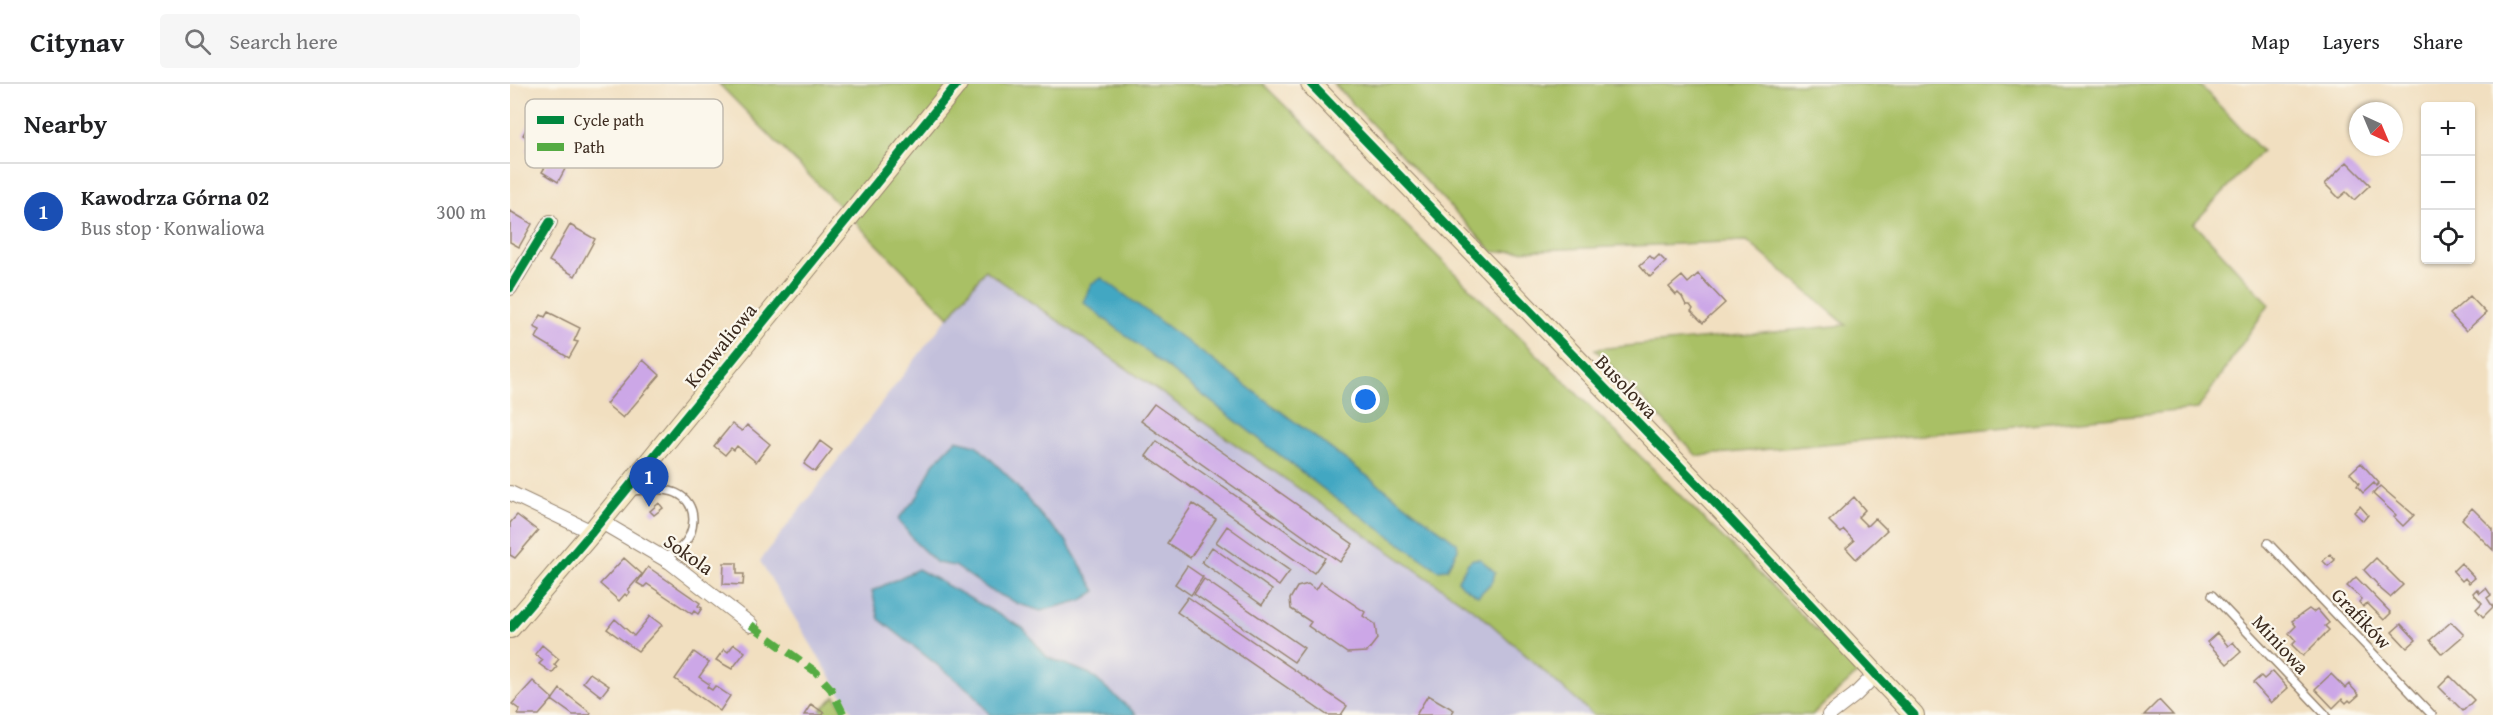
<!DOCTYPE html>
<meta charset="utf-8">
<style>
body{margin:0;font-family:"Gentium Book Plus",serif;background:#f6f6f6;color:#202124}
.controls{position:absolute;right:18px;top:18px;display:grid;overflow:hidden;border-radius:6px;box-shadow:0 2px 4px #0004}
.controls button{width:54px;height:54px;display:grid;place-items:center;padding:0;border:0;border-bottom:2px solid #e0e0e0;background:#fff;color:#202124;font:30px sans-serif}
.compass{position:absolute;left:1839px;top:18px;width:54px;height:54px;border-radius:50%;background:#fff;box-shadow:0 2px 4px #0004;rotate:136deg}
.you{position:absolute;left:856px;top:316px;width:21px;height:21px;margin:-15px;border:4px solid #fff;border-radius:50%;background:#1a73e8;box-shadow:0 0 0 9px #1a73e833}
.badge{display:grid;place-items:center;width:39px;height:39px;border-radius:50%;background:#1a73e8;color:#fff;font-size:20px;font-weight:700}
.pin{position:absolute;translate:-50% -50px;filter:drop-shadow(0 2px 3px #0008)}
.pin::after{content:'';position:absolute;top:32px;width:21px;height:18px;background:inherit;clip-path:polygon(0 0,100% 0,50% 100%)}
.list{margin:0;padding:0;list-style:none}
h2{display:flex;justify-content:space-between;align-items:center;height:78px;margin:0;padding:0 24px;font-size:26px}
h2 small{font-size:20px;font-weight:400;color:#757577}
.list li{display:grid;grid-template-columns:39px 1fr auto;gap:18px;align-items:center;box-sizing:border-box;height:96px;padding:0 24px;border-top:2px solid #e0e0e0}
.list b{display:block;font-size:22px;white-space:nowrap}
.list p{margin:0;font-size:20px;white-space:nowrap;color:#757577}
.list em{font-size:20px;font-style:normal;color:#757577}
.icon{flex:none;width:33px;height:33px;fill:none;stroke:currentColor;stroke-width:2;stroke-linecap:round;stroke-linejoin:round}
.map{position:relative;flex:none;width:1983px;height:631px;overflow:hidden}
header{display:flex;align-items:center;gap:36px;box-sizing:border-box;height:84px;padding:0 30px;background:#fff;border-bottom:2px solid #e0e0e0}
header strong{font-size:28px}
nav{display:flex;gap:33px;margin-inline-start:auto;font-size:21px}
.search{width:420px;height:54px;background:#f6f6f6;display:flex;align-items:center;gap:15px;box-sizing:border-box;padding:0 21px;border-radius:6px;color:#757577;font-size:22px}
main{display:flex}
aside{flex:1;background:#fff}
.map>svg:first-child{display:block}
</style>
<header>
<strong>Citynav</strong>
<div class="search"><svg class="icon" aria-label="search" viewBox="0 0 24 24"><circle cx="10" cy="10" r="6"/><path d="M15 15l6 6"/></svg>Search here</div>
<nav><a>Map</a><a>Layers</a><a>Share</a></nav>
</header>
<main>
<aside>
<h2>Nearby<small></small></h2>
<ul class="list">
<li><span class="badge" style="background:#1a4fb4">1</span><div><b>Kawodrza Górna 02</b><p>Bus stop · Konwaliowa</p></div><em>300 m</em></li>
</ul>
</aside>
<div class="map">
<svg width="1983" height="631" viewBox="0 0 1983 631">
<rect width="100%" height="100%" fill="#fbf7ec"/>
<filter id="ink" filterUnits="userSpaceOnUse"><feTurbulence type="fractalNoise" baseFrequency=".0167" numOctaves="2"/><feDisplacementMap in="SourceGraphic" scale="12" xChannelSelector="R" yChannelSelector="G"/><feConvolveMatrix kernelMatrix="1 2 1 2 8 2 1 2 1" color-interpolation-filters="sRGB"/></filter>
<filter id="wash" filterUnits="userSpaceOnUse"><feTurbulence type="fractalNoise" baseFrequency=".008" numOctaves="4" result="noise"/><feDisplacementMap in="SourceGraphic" scale="24" xChannelSelector="R" yChannelSelector="G"/><feGaussianBlur stdDeviation="1.35" result="paint"/><feColorMatrix in="noise" values="0 0 0 0 0 0 0 0 0 0 0 0 0 0 0 0 0 1.4 0 .05"/><feComposite in="paint" operator="in"/></filter>
<g filter="url(#wash)">
<rect width="100%" height="100%" fill="#f1dfc0"/>
<path fill="#c3c0db" d="M474 186 972 532 1083 631H344L250 477Z"/>
<path fill="#a9c065" stroke="#727542" stroke-width="1.5" d="M209 0H753L1349 588 1302 631H1083L972 532 475 186 439 233Z
M824 0H1689L1752 67 1684 139 1759 220 1688 325 1187 372 1085 265 1336 241 1237 157 983 168Z
M325 612 337 631H305Z"/>
<path fill="#42a7c2" stroke="#3e6870" stroke-width="1.5" d="M592 194 947 459 948 465 937 485 928 486 821 411 573 218 582 199Z
M446 356 466 361 497 391 535 436 555 455 586 507 572 516 531 527 509 520 480 506 445 482 427 479 405 458 388 435 408 412 423 380Z
M963 475H970L985 488 983 497 968 512 950 500 948 496 958 479Z
M408 485 513 544 537 573 580 590 627 631H480L464 610 369 535 362 507Z"/>
<g id="blocks">
<path fill="#cca7e7" d="M24 32 37 40 35 44 52 55 60 41 74 49 57 77 55 76 52 81 56 83 48 98 32 88 38 78 16 66 22 56 13 51Z
M1837 78 1860 101 1844 116 1836 108 1829 114 1815 100Z
M0 127 22 140 9 163 0 158Z
M60 141 85 155 65 192 39 177Z
M1149 171 1156 178 1140 193 1130 181 1140 172 1144 176Z
M1188 190 1215 219 1193 239 1181 227 1183 225 1180 221H1176L1172 213 1168 209 1166 211 1159 203 1172 192 1178 199Z
M1960 212 1976 229 1956 247 1940 230Z
M38 228 70 244 64 257 68 258 59 274 26 254 30 246 24 243 31 231 35 233Z
M133 276 150 291 113 334 96 320Z
M644 320 843 460 830 478 631 337Z
M222 340 232 347 237 341 260 360 246 378 227 362 224 366 221 364 215 371 204 362Z
M310 357 322 366 305 388 294 380Z
M647 357 815 474 804 489 636 372Z
M1851 379 1869 399 1866 402 1864 399 1853 409 1847 402 1849 399 1840 389Z
M1870 402 1904 431 1893 442 1884 433 1886 431 1863 410Z
M1344 413 1355 426 1348 433 1357 442 1365 434 1377 446 1346 475 1336 464 1344 457 1334 446 1331 449 1319 437Z
M149 419 153 424 144 431 140 427Z
M683 420 706 435 680 474 657 459Z
M1850 422 1858 431 1853 437 1844 428Z
M1962 424 1983 445V466L1952 435Z
M7 431 28 447 5 474 0 471V439Z
M717 442 780 487 769 502 706 458Z
M702 463 762 506 752 521 692 478Z
M1820 470 1825 476 1818 482 1813 477Z
M114 474 132 490 118 506 120 508 117 512 115 510 109 517 90 500Z
M1866 474 1893 501 1880 513 1867 502 1868 501 1854 486Z
M214 479H227V490H234L233 501 213 500Z
M1951 479 1965 494 1959 499 1955 494 1952 497 1943 487Z
M677 482 693 493 681 511 665 500Z
M138 483 190 519 188 522 192 524 188 530 184 527 182 530 137 500 134 503 127 499Z
M1846 493 1881 529 1874 536 1857 519 1853 523 1849 518 1852 515 1837 502Z
M694 495 794 564 784 578 684 510Z
M811 498 855 528 853 532 865 540 867 555 857 568 837 569 798 542 801 538 781 525 780 515 787 503 798 500 806 506Z
M1976 504 1981 511 1977 514 1983 523 1973 533 1966 525 1972 519 1963 509 1967 505 1970 509Z
M678 513 837 622 831 631H817L667 528Z
M1799 525 1803 528 1807 525 1819 539 1815 542 1819 546 1793 572 1782 561 1786 557 1779 549 1786 542 1782 537Z
M140 532 152 541 128 567 97 545 105 535 124 552Z
M1941 538 1954 551 1932 570 1920 556Z
M1891 540 1906 556 1897 564 1882 548Z
M1707 549 1718 562 1723 558 1731 568 1717 580 1697 558Z
M224 560 235 568 222 585 206 576 214 565 218 568Z
M32 561 49 575 44 581 47 583 42 589 29 580 33 576 25 570Z
M184 568 199 579 189 593 199 600 197 603 202 606 205 602 220 612 210 627 165 595Z
M1763 587 1778 604 1761 619 1743 599 1751 592 1754 595Z
M80 589 99 602 91 612 73 598Z
M1821 590 1835 604 1839 600 1849 611 1841 618 1839 616 1836 619 1832 615 1823 624 1805 605Z
M1940 592 1964 616 1953 627 1929 603Z
M23 597 43 615 29 631H8L7 630 10 626 2 620Z
M50 605 81 629 80 631H63L42 616Z
M918 611 944 626 941 631H906Z
M1649 616 1663 631H1634Z
M301 620 314 629 313 631H294Z"/>
</g>
</g>
<g filter="url(#ink)">
<use href="#blocks" fill-opacity="0" stroke="#96846f" stroke-width="1.5"/>
<g fill="none" stroke-linecap="round" stroke-linejoin="round">
<g stroke="#96846f" stroke-width="10">
<path id="lane" d="M119 407C134 407 152 403 166 409 189 419 187 450 170 464 165 468 159 471 153 474
M1758 459 1922 631
M1702 511 1816 631"/>
</g>
<g stroke="#96846f" stroke-width="16">
<path id="street" d="M0 204 40 138
M0 409 82 448
M90 437 160 478 241 541
M1319 631 1345 611 1366 590"/>
</g>
<g stroke="#96846f" stroke-width="22">
<path id="secondary" d="M801 0 1191 404 1404 631
M0 544 82 448 447 0"/>
</g>
<use href="#lane" stroke="#fff" stroke-width="7"/>
<use href="#street" stroke="#fff" stroke-width="14"/>
<use href="#secondary" stroke="#f6e9c3" stroke-width="20"/>
<path stroke="#55ab43" stroke-width="8" stroke-dasharray="15 8" stroke-linecap="butt" d="M241 541 306 588 321 605 334 631"/>
<g stroke="#fbf7ec" stroke-width="13">
<path id="cycleway" d="M801 0 1191 404 1404 631
M0 204 40 138
M0 544 82 448 447 0"/>
</g>
<use href="#cycleway" stroke="#00873e" stroke-width="9"/>
</g>
</g>
<g text-anchor="middle" dominant-baseline="central" stroke-width="4.5" stroke-linejoin="round" paint-order="stroke">
<g font-size="20" fill="#3b2a1e" stroke="#fbf7ec">
<text transform="translate(210 261) rotate(-51)">Konwaliowa</text>
<text transform="translate(1117 302) rotate(46)">Busolowa</text>
<text transform="translate(179 470) rotate(35)">Sokola</text>
<text transform="translate(1852 534) rotate(46)">Grafików</text>
<text transform="translate(1771 560) rotate(47)">Miniowa</text>
</g>
</g>
<rect x="15" y="15" width="198" height="69" rx="9" fill="#fbf7ec" stroke="#c1baae" stroke-width="1.5"/>
<rect x="27" y="32" width="27" height="8" fill="#00873e"/>
<rect x="27" y="59" width="27" height="8" fill="#55ab43"/>
<g font-size="16" fill="#3b2a1e">
<text x="64" y="42">Cycle path</text>
<text x="64" y="69">Path</text>
</g>
</svg>
<div class="controls">
<button>+</button>
<button>−</button>
<button><svg class="icon" aria-label="locate" viewBox="0 0 24 24"><circle cx="12" cy="12" r="6"/><path d="M12 2v4M12 18v4M2 12h4M18 12h4"/></svg></button>
</div>
<svg class="compass" viewBox="-18 -18 36 36"><path d="M0-13l5 13h-10z" fill="#e53935"/><path d="M0 13l5-13h-10z" fill="#757577"/></svg>
<div class="you"></div>
<div class="pin badge" style="left:139px;top:423px;background:#1a4fb4">1</div>
</div>
</main>
